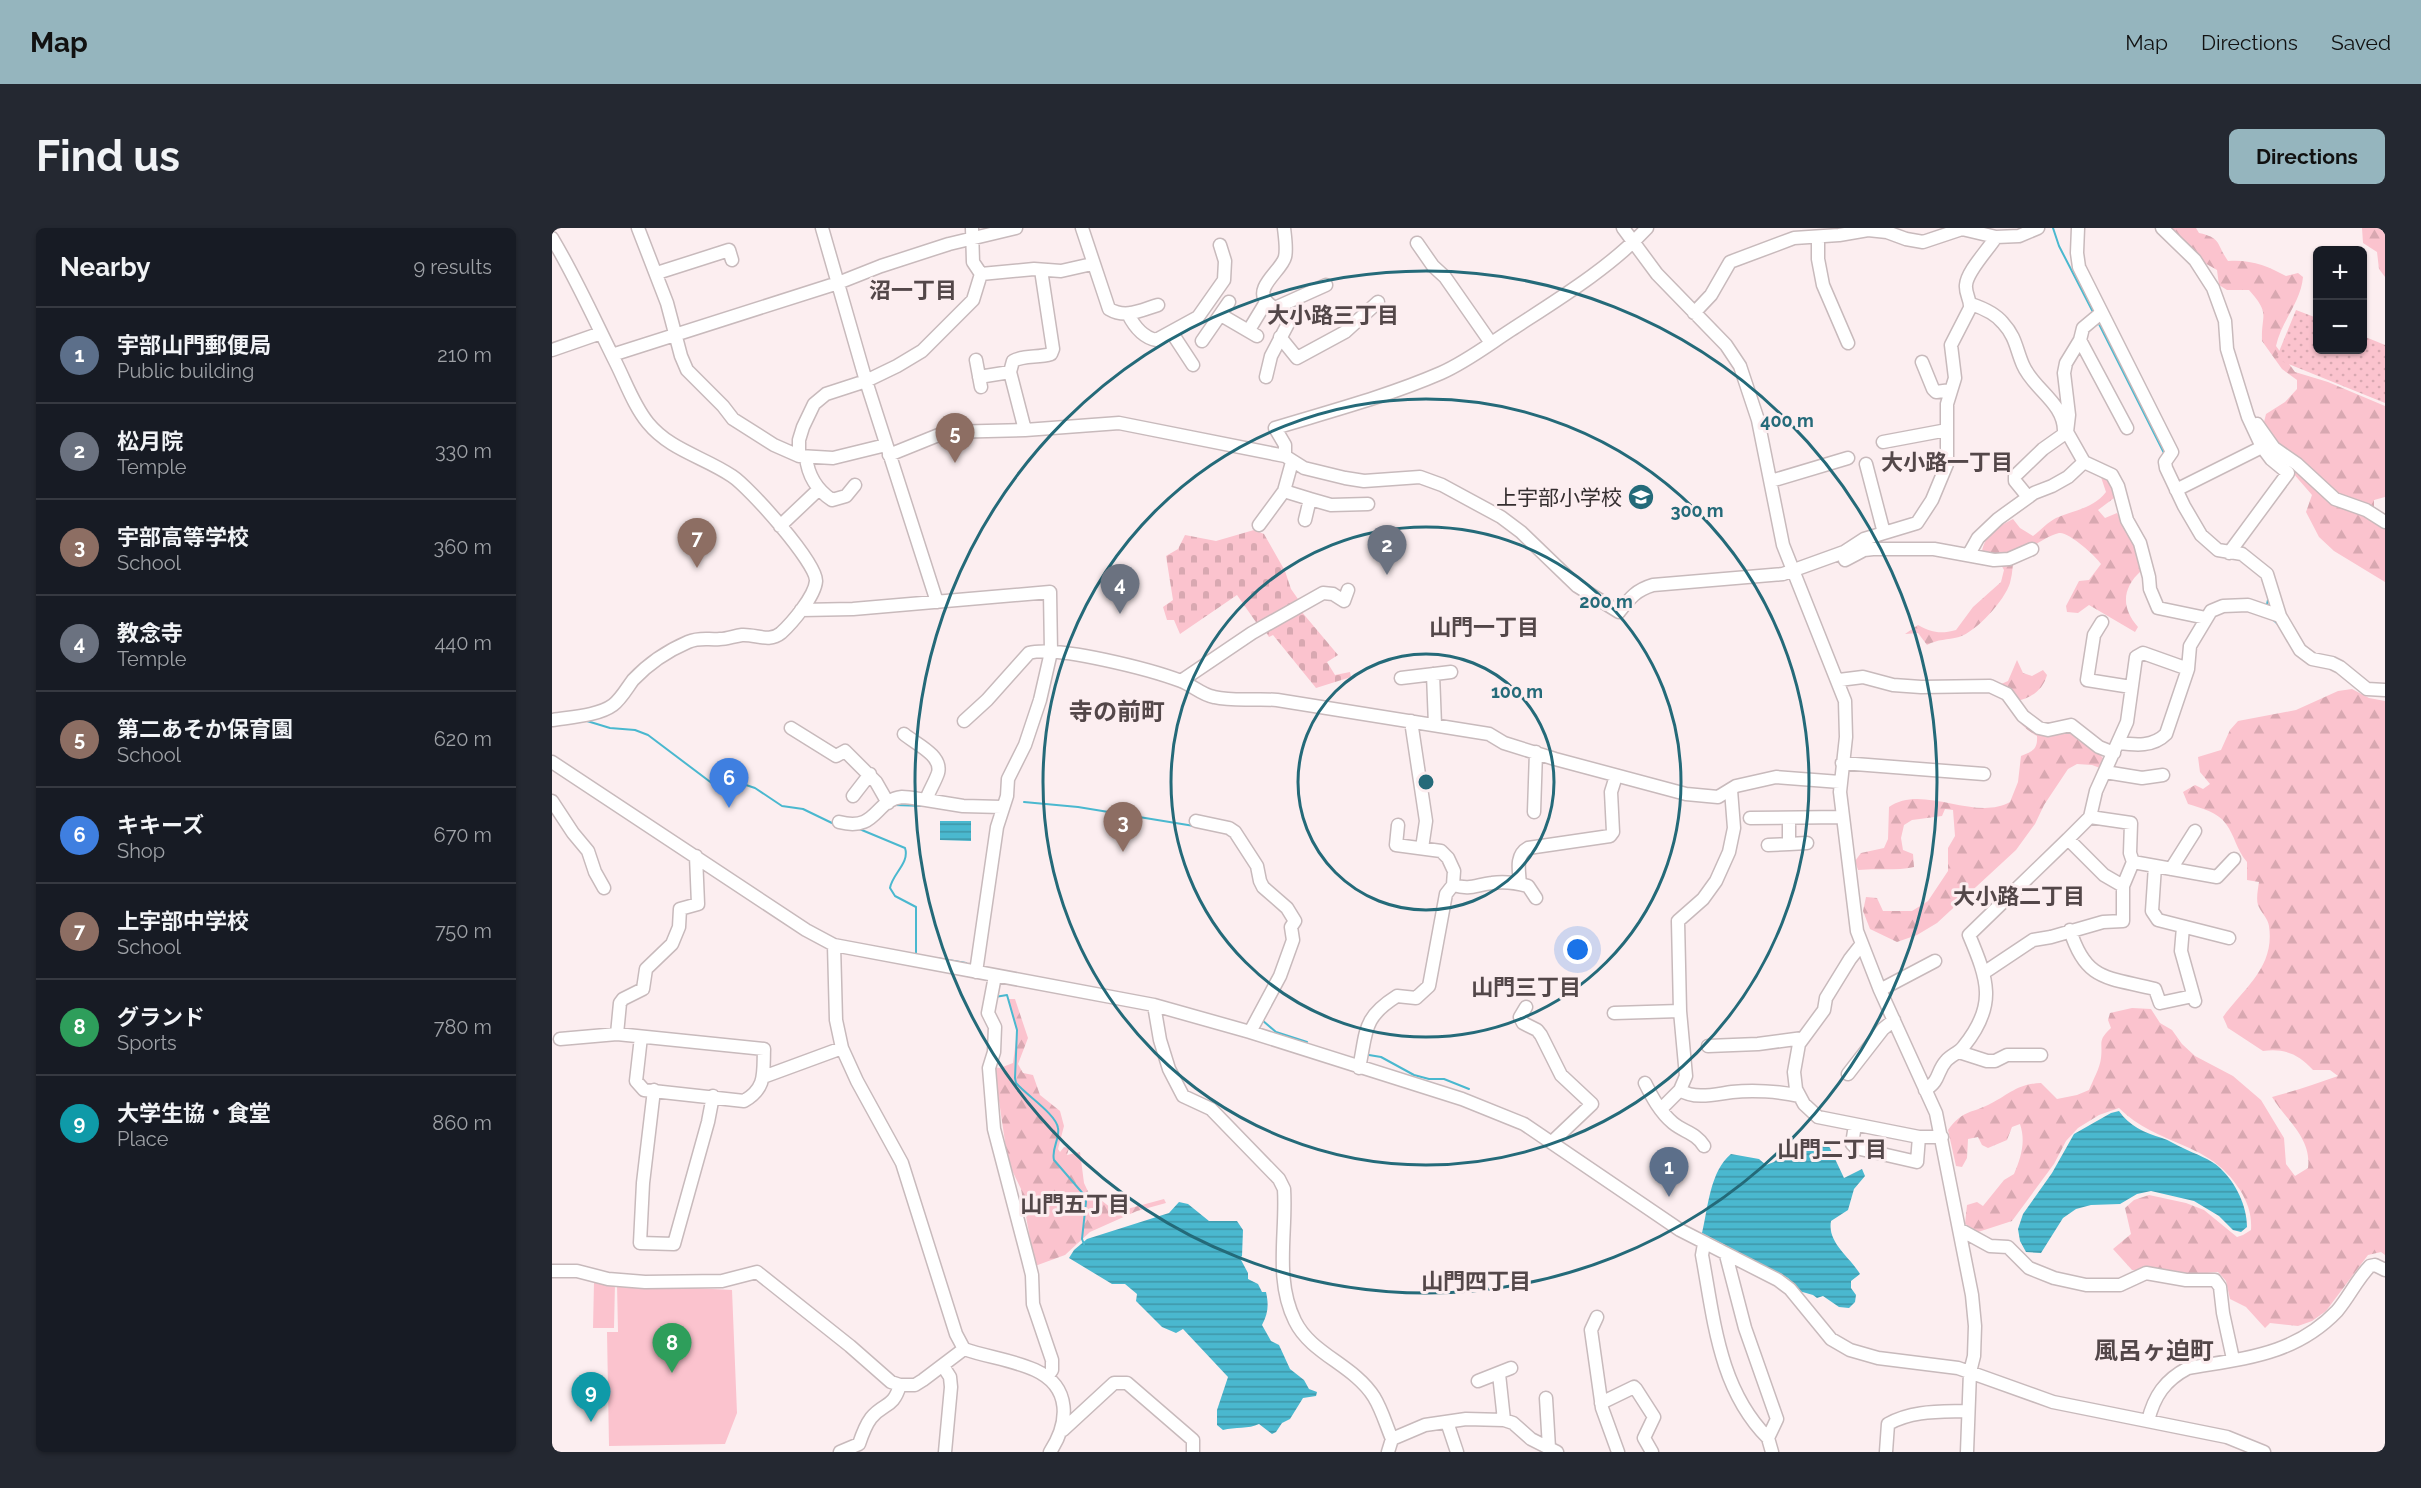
<!DOCTYPE html>
<meta charset="utf-8">
<style>
body{margin:0;font-family:Raleway,"Noto Sans JP",sans-serif;background:#242831;color:#f1f3f6}
.controls{position:absolute;right:18px;top:18px;display:grid;overflow:hidden;border-radius:9px;box-shadow:0 2px 4px #0004}
.controls button{width:54px;height:54px;display:grid;place-items:center;padding:0;border:0;border-bottom:2px solid #363941;background:#171b24;color:#f1f3f6;font:30px sans-serif}
.you{position:absolute;left:1026px;top:722px;width:21px;height:21px;margin:-15px;border:4px solid #fff;border-radius:50%;background:#1a73e8;box-shadow:0 0 0 9px #1a73e833}
.badge{display:grid;place-items:center;width:39px;height:39px;border-radius:50%;background:#95b5be;color:#fff;font-size:20px;font-weight:700}
.pin{position:absolute;translate:-50% -50px;filter:drop-shadow(0 2px 3px #0008)}
.pin::after{content:'';position:absolute;top:32px;width:21px;height:18px;background:inherit;clip-path:polygon(0 0,100% 0,50% 100%)}
.list{margin:0;padding:0;list-style:none}
h2{display:flex;justify-content:space-between;align-items:center;height:78px;margin:0;padding:0 24px;font-size:26px}
h2 small{font-size:20px;font-weight:400;color:#9ea1a6}
.list li{display:grid;grid-template-columns:39px 1fr auto;gap:18px;align-items:center;box-sizing:border-box;height:96px;padding:0 24px;border-top:2px solid #363941}
.list b{display:block;font-size:22px;white-space:nowrap}
.list p{margin:0;font-size:20px;white-space:nowrap;color:#9ea1a6}
.list em{font-size:20px;font-style:normal;color:#9ea1a6}
.map{position:relative;flex:none;width:1833px;height:1224px;overflow:hidden;border-radius:9px}
header{display:flex;align-items:center;gap:36px;box-sizing:border-box;height:84px;padding:0 30px;background:#95b5be;color:#111}
header strong{font-size:28px}
nav{display:flex;gap:33px;margin-inline-start:auto;font-size:21px}
.intro{display:flex;align-items:center;justify-content:space-between;box-sizing:border-box;height:144px;padding:0 36px}
h1{margin:0;font-size:42px}
.button{padding:15px 27px;border-radius:9px;background:#95b5be;color:#111;font-size:21px;font-weight:700}
main{display:flex;gap:36px;padding:0 36px}
aside{flex:1;background:#171b24;border-radius:9px;box-shadow:0 2px 4px #0004}
.map>svg:first-child{display:block}
</style>
<header>
<strong>Map</strong>
<nav><a>Map</a><a>Directions</a><a>Saved</a></nav>
</header>
<div class="intro"><h1>Find us</h1><a class="button">Directions</a></div>
<main>
<aside>
<h2>Nearby<small>9 results</small></h2>
<ul class="list">
<li><span class="badge" style="background:#5c6f8a">1</span><div><b>宇部山門郵便局</b><p>Public building</p></div><em>210 m</em></li>
<li><span class="badge" style="background:#6b7280">2</span><div><b>松月院</b><p>Temple</p></div><em>330 m</em></li>
<li><span class="badge" style="background:#8d6e63">3</span><div><b>宇部高等学校</b><p>School</p></div><em>360 m</em></li>
<li><span class="badge" style="background:#6b7280">4</span><div><b>教念寺</b><p>Temple</p></div><em>440 m</em></li>
<li><span class="badge" style="background:#8d6e63">5</span><div><b>第二あそか保育園</b><p>School</p></div><em>620 m</em></li>
<li><span class="badge" style="background:#3f7fe0">6</span><div><b>キキーズ</b><p>Shop</p></div><em>670 m</em></li>
<li><span class="badge" style="background:#8d6e63">7</span><div><b>上宇部中学校</b><p>School</p></div><em>750 m</em></li>
<li><span class="badge" style="background:#2e9e5b">8</span><div><b>グランド</b><p>Sports</p></div><em>780 m</em></li>
<li><span class="badge" style="background:#0f9aa8">9</span><div><b>大学生協・食堂</b><p>Place</p></div><em>860 m</em></li>
</ul>
</aside>
<div class="map">
<svg width="1833" height="1224" viewBox="0 0 1833 1224">
<defs>
<pattern id="forest-firs" width="22" height="20" patternUnits="userSpaceOnUse" patternTransform="scale(1.5)"><rect width="22" height="20" fill="#fbc3ce"/><path d="M5 1l3.5 6h-7zM16 11l3.5 6h-7z" fill="#d8a8b1"/></pattern>
<pattern id="cemetery-stones" width="16" height="16" patternUnits="userSpaceOnUse" patternTransform="scale(1.5)"><rect width="16" height="16" fill="#fbc3ce"/><path d="M2 7V4a2 2 0 0 1 4 0v3zM10 15v-3a2 2 0 0 1 4 0v3z" fill="#d8a8b1"/></pattern>
<pattern id="park-dots" width="8" height="8" patternUnits="userSpaceOnUse" patternTransform="scale(1.5)"><rect width="8" height="8" fill="#fbc3ce"/><path d="M2 2h.1M6 6h.1" fill="none" stroke="#d8a8b1" stroke-width="1.8" stroke-linecap="round"/></pattern>
<pattern id="water-rules" width="6" height="5" patternUnits="userSpaceOnUse" patternTransform="scale(1.5)"><rect width="6" height="5" fill="#4ab8cf"/><path d="M0 2.5h6" fill="none" stroke="#3e96a8"/></pattern>
</defs>
<rect width="100%" height="100%" fill="#fceef0"/>
<path fill="url(#forest-firs)" d="M1616 0H1644L1647 5C1670 10 1664 16 1676 33 1698 31 1716 38 1734 48L1746 45 1751 49C1749 74 1729 94 1724 118L1743 144 1776 154 1833 178V269L1822 272V291L1833 299V354L1782 323 1767 309 1754 284 1760 267 1734 237 1712 194 1714 186 1733 174 1745 161V152L1730 141 1710 113C1709 85 1719 87 1697 62H1675L1667 57 1665 42 1644 30Z
M1810 0H1833V49L1827 41 1825 24 1811 15Z
M1549 249 1556 250 1561 259 1562 270 1546 282 1553 290 1565 285C1570 296 1579 305 1583 314 1587 323 1588 334 1589 343 1570 360 1569 380 1586 399L1583 404 1537 377 1526 385 1515 384 1514 378 1527 353 1537 352 1549 336C1544 328 1516 303 1507 305 1497 307 1486 316 1476 320L1473 317 1462 322C1461 333 1461 344 1458 355 1453 372 1424 404 1407 409 1395 412 1386 411 1375 417L1366 405 1353 406 1366 397C1380 405 1389 406 1404 402L1421 379 1449 354 1452 342 1443 326 1430 323C1434 305 1445 299 1461 291L1468 300 1481 308C1489 302 1496 294 1504 290 1522 282 1541 281 1554 264Z
M1465 432 1471 445 1480 448 1491 442 1495 447C1491 462 1479 470 1465 473L1478 500C1503 501 1516 499 1535 516 1542 521 1548 525 1552 532L1548 540 1540 537 1525 536 1516 541 1492 577 1483 596 1464 622 1385 695 1365 707 1345 714 1318 701 1311 683 1314 669 1325 670 1331 683H1360L1376 673 1396 643V620L1403 608 1401 582 1393 581 1390 588 1360 592 1352 597 1349 610 1351 622 1361 626 1362 639C1344 643 1324 640 1306 642L1303 633 1309 625 1332 620 1336 611 1337 579C1370 555 1423 594 1458 574L1466 554 1469 528C1480 524 1486 521 1485 508 1462 495 1462 481 1444 465L1447 457 1456 453Z
M1800 461 1817 470 1833 473V1027L1829 1024 1816 1027 1774 1083 1760 1093 1746 1098 1718 1095 1713 1100 1694 1079 1678 1071 1674 1053 1666 1044 1634 1047 1592 1042H1580L1561 1021 1579 1006 1573 980 1582 972 1597 967 1634 975 1652 982 1685 1009 1691 1007 1699 1002C1700 987 1696 975 1688 962 1657 912 1606 919 1567 880L1547 887 1526 900 1514 913 1502 936 1460 993 1426 1004 1413 996 1415 977 1425 974 1431 978 1452 952 1462 946C1469 930 1474 914 1468 896L1460 899 1455 912 1436 920 1430 917 1426 909 1416 911 1415 930 1410 939 1404 938 1396 902C1411 882 1417 886 1436 877 1457 867 1464 856 1489 855L1505 871 1525 867 1537 862C1541 852 1548 840 1549 830 1551 814 1545 813 1559 800L1556 792 1558 785 1580 780 1599 781 1608 795 1620 802 1630 816 1643 828 1681 848 1709 872 1732 910 1734 936 1743 948 1756 940C1760 910 1734 892 1720 869 1742 863 1764 856 1786 848L1778 842H1761C1747 826 1732 820 1711 823L1676 800 1671 789C1693 759 1723 739 1717 698 1716 690 1709 685 1706 677 1704 671 1706 661 1707 654L1695 652V634C1684 621 1683 608 1674 596 1666 584 1649 580 1636 576L1631 564 1643 557 1651 561 1658 556 1648 544 1646 529 1669 522 1678 502 1686 493 1744 482 1786 463Z
M456 771H463L476 810 466 836 471 845 481 847 488 867 508 883 512 898 506 921 508 924 512 919 517 920 515 927 528 924 532 955 540 972H549L564 984 612 971 614 975 585 983 538 1004 513 1027 483 1038 469 961 456 934 442 839 448 840 461 835 465 804Z"/>
<path fill="url(#cemetery-stones)" d="M702 302 712 306 733 343 739 361 746 371 706 397 685 367 628 406 622 392H615L611 379 621 372 614 328 626 321 633 307 664 313Z
M749 383 786 427 775 434 783 447 798 444 799 449 764 460 721 407 717 409 712 401Z"/>
<path fill="url(#park-dots)" d="M1744 82 1765 90 1766 122H1810L1811 108 1833 117V175L1724 131Z"/>
<path fill="#fbc3ce" d="M42 1054 63 1055 62 1100H41Z
M65 1056 180 1062 185 1185 173 1216 57 1218 55 1104H66Z"/>
<path fill="url(#water-rules)" d="M388 593H419V613L388 612Z
M1567 883C1577 898 1593 905 1610 910 1617 912 1624 917 1631 920 1643 926 1659 931 1668 940 1684 955 1695 978 1695 999L1689 1004 1681 1002 1667 988 1642 973 1599 963 1585 966 1568 976 1539 977 1524 981 1511 990 1489 1025 1474 1024 1468 1013 1466 1001 1471 986 1500 945 1522 906 1559 885Z
M1276 916 1292 950 1310 941 1313 948 1302 961 1296 982 1279 993C1275 1015 1298 1029 1308 1046L1299 1053V1060L1304 1067 1303 1074 1297 1080 1287 1079 1271 1068 1265 1070 1261 1067 1247 1063 1236 1050 1150 1005C1156 980 1158 943 1179 926L1207 931 1214 937 1222 934 1230 926 1236 928 1258 917 1267 919Z
M627 974 636 976 657 993H685L691 1002 690 1028 688 1030 696 1045V1051L706 1056 710 1064H714C717 1077 716 1086 710 1097L719 1113 727 1117 738 1141 752 1152 757 1161 765 1164 764 1168 751 1170 738 1191 730 1195 724 1204 720 1206 707 1196C697 1201 683 1199 671 1202L665 1197V1182L676 1149 631 1101 624 1105 610 1099 584 1073 585 1066 573 1056H560L517 1030 522 1022 535 1011 617 985Z"/>
<g fill="none" stroke-linecap="round" stroke-linejoin="round">
<path stroke="#4ab8cf" stroke-width="2" d="M1501 0 1507 18 1542 86
M1546 94 1612 225
M1714 380 1717 368
M1718 389 1727 397
M1824 467 1833 468
M35 493 58 500 83 502 96 507 161 556 194 557 203 560 230 578 251 581 282 596
M472 574 526 579 642 598
M342 577 373 578
M305 600 353 620C358 635 340 646 338 660L343 668 364 679V727
M384 730 414 735
M443 769 455 767 465 802 463 850 464 855C474 867 504 886 506 900 508 911 499 921 502 932L533 968 534 974 530 1011 532 1016
M710 792 724 804 755 814
M817 827 829 829 862 847 877 851H892L917 861"/>
<g stroke="#c8babc" stroke-width="15">
<path id="minor" d="M86 0 115 75 129 128 135 142 171 178 181 191 222 217 247 228 281 230 334 217
M270 0 314 153 385 374
M420 0 421 34 429 46
M530 0 557 81C574 91 589 82 606 77
M1071 0 1105 46 1174 117 1188 138 1206 192 1231 317 1293 473 1294 509 1288 564 1305 703 1328 762 1384 885 1420 1067 1423 1098 1422 1128 1418 1144 1415 1224
M1526 0 1525 25 1527 39 1620 224 1613 234 1614 240 1632 278 1649 307 1666 322 1690 326 1715 346 1728 388 1748 422 1760 431 1780 435 1788 439 1815 461 1833 462
M1610 0 1643 32 1661 60 1673 93 1675 121 1696 189 1710 219 1719 231 1736 245 1677 325
M1266 9V31L1271 57 1296 115
M0 10C24 50 43 93 64 135 74 155 82 178 96 195 118 222 152 229 180 248 197 259 265 335 264 353 263 368 240 395 229 405 217 415 204 406 190 407 182 408 175 411 168 411 156 412 148 409 136 414 115 423 97 435 81 452 75 460 69 471 61 477 46 488 18 489 0 492
M865 15 881 38 893 49 939 115
M105 45 177 22 180 32
M429 46 482 41 509 43 540 36
M1419 76C1431 80 1443 85 1451 95 1464 109 1464 121 1471 137 1481 161 1513 175 1512 204
M725 79 774 57
M1142 85 1159 67 1178 34 1242 10 1287 7 1316 2 1335 4 1354 11 1371 14 1410 1 1444 9 1467 8 1486 0
M576 86C582 98 590 109 604 112L646 89 672 52 673 33 668 17
M669 87 705 108
M697 102 714 74
M620 105 641 137
M728 109 745 130 793 104 826 74
M1528 112 1575 200
M650 113 677 74
M0 122 49 105
M60 127 286 55 329 38 397 16 464 0
M424 132 429 159
M1370 134 1381 161 1384 164 1399 162
M427 149 458 144
M714 149 719 128 738 92C732 82 722 82 715 74 701 60 730 42 733 29 735 21 733 9 732 0
M1705 196 1722 220 1745 236 1783 271 1814 282 1833 294
M473 202 458 144 461 133C472 127 486 130 499 126L501 121 489 42
M1331 214 1395 202
M337 227 394 204 473 202 567 195 733 228 752 240 793 250 812 253 868 249 890 257 949 289 969 304 1025 358 1067 384C1078 370 1084 362 1101 357L1231 346 1292 324 1312 311 1365 295 1380 272 1395 236V176L1403 150 1399 117 1418 80C1419 72 1413 66 1414 57 1415 43 1436 22 1444 9
M247 228V212L251 199 262 176 274 166 314 153 345 138 370 123 421 72 429 46
M733 228V217L723 200C779 183 836 168 889 145 914 134 936 117 959 102 1005 72 1058 40 1095 0
M254 229C256 248 265 262 280 272L294 268 303 257
M1532 234 1560 247 1566 258 1575 292 1588 315 1597 349 1598 361 1606 380 1654 390
M1314 236 1332 305
M1219 253 1296 230
M1624 262 1710 219
M732 263 758 271 753 292
M1476 269 1463 253V248L1491 221 1515 204 1517 187 1512 145 1514 135 1528 112 1531 100 1549 85
M758 271 779 277 816 276
M707 297 732 263 740 234
M228 298 266 262
M1417 326 1426 310 1446 291 1482 265 1500 258 1516 249 1532 234 1515 204
M1293 332 1312 322 1321 321H1382L1442 332 1457 331 1480 321
M249 382 301 381 498 364 499 424 488 472 473 517 456 551 455 568 445 599 424 744
M1550 394 1542 407 1535 452 1579 459
M881 446 883 497
M849 450 899 444
M1287 452 1311 449 1341 457 1369 459 1438 458 1455 466 1471 488 1487 500 1496 502 1519 497 1547 519 1562 525
M629 453 700 405 771 365 781 366 792 373 796 362
M412 493 435 472 477 425C505 417 600 442 629 453 640 457 650 467 662 469 684 474 703 470 725 472L937 506 952 515 1003 531 1134 566 1166 569 1184 558 1224 549 1288 554
M859 493 874 593 870 620
M239 500 284 528 293 523 324 554 336 575
M352 506C362 515 391 527 386 545 383 554 377 563 374 572L411 578 450 579
M1566 515C1584 517 1601 519 1614 506L1636 441 1638 418 1659 383 1671 378 1696 377 1728 388
M0 534 254 702 282 717 602 777 698 804 910 871 972 896 1128 1002 1226 1052 1238 1061 1279 1111 1298 1122 1326 1130 1406 1140 1501 1174 1675 1209 1712 1224
M1290 535 1432 546
M1553 544 1590 550 1611 547
M301 568 318 546
M0 573 21 605 36 623 43 644 52 660
M982 584 984 524
M1198 590 1291 589
M644 593 677 600 683 604 705 638 708 653 711 659 735 680 743 693 739 699 741 712 728 748 698 804
M287 594C326 604 322 572 350 569 358 569 366 571 374 572
M1516 611 1538 589 1544 563 1575 494 1584 429 1591 425 1636 441
M1237 616 1255 615
M1216 617 1237 616V590
M1581 634 1665 649 1682 631
M1603 638 1600 683 1606 692 1677 710
M1619 641 1643 603
M968 656C967 643 963 627 976 620L1058 608 1061 604 1059 564 1064 548
M901 657C919 662 923 657 940 655 952 653 965 655 976 658L984 670
M1631 699 1629 723 1643 773
M1518 702C1534 754 1556 749 1603 761L1608 775 1641 768
M282 717 284 792 290 820 305 853 350 935 404 1106 412 1121C435 1129 461 1132 483 1142 520 1159 517 1195 498 1224
M1309 717 1298 731 1274 770 1272 782 1247 816 1242 844 1244 861 1252 876 1266 889 1367 909H1390
M1433 744 1481 712 1499 709 1551 694 1571 693V658L1581 634 1578 625 1579 595 1538 589
M443 748 436 785 443 799 442 824 437 840 442 901 476 1031 480 1047 481 1076 500 1132V1142L495 1149
M1328 762 1383 733
M602 777 608 812 617 841 631 868 659 881 727 951 732 961C735 1004 722 1051 743 1093 759 1126 802 1137 822 1169 830 1182 834 1197 840 1211L836 1224
M974 779 968 789 971 795 985 802 989 807 1009 847 1040 876 1000 914
M1062 785 1128 783
M65 806 68 775 71 771 91 761 94 741 120 716 127 699 128 681 146 676 144 628
M8 811 65 806 212 821C211 844 215 860 192 873L92 862 84 853 89 809
M1156 818 1206 816 1251 810
M1407 824 1435 833H1443L1455 827H1489
M807 840C815 803 810 790 845 768L864 770 877 758 894 666 901 657 902 643 896 630 889 623 844 617 846 597
M1296 846 1331 801 1342 792
M211 849 290 820
M1093 855C1100 869 1108 884 1121 895 1132 904 1144 905 1152 918
M102 862 91 955 88 1015 122 1016 156 894 161 868
M1128 862C1143 872 1164 866 1180 864 1200 862 1227 863 1247 868
M1373 862C1389 852 1384 844 1394 833 1399 827 1407 825 1412 818 1445 777 1436 752 1417 707L1516 611 1552 647 1571 658
M1109 881 1128 862 1134 848 1128 783 1126 693 1151 671 1164 653 1177 624 1182 600 1179 562
M1303 897 1300 916 1304 920 1365 934 1367 909
M1407 1001 1438 1018 1456 1019 1477 1040 1502 1050 1534 1057H1568L1594 1045 1634 1052H1663L1668 1059 1671 1085 1681 1131
M1152 1016 1150 1027C1162 1092 1167 1161 1216 1210
M1174 1027 1193 1100 1225 1191 1216 1210 1220 1224
M0 1043H25L56 1051 93 1054 170 1053 205 1044 298 1118 339 1154 348 1157H363L371 1152 412 1121
M1045 1089 1039 1102 1050 1180 1066 1224
M391 1138 398 1149 399 1159 393 1224
M947 1146 952 1192
M926 1153 959 1140
M994 1170 997 1220
M1049 1175 1082 1159 1084 1161 1102 1189 1092 1210 1100 1224
M1596 1193C1602 1168 1613 1152 1636 1140 1693 1130 1743 1127 1785 1083 1797 1069 1805 1051 1818 1038L1823 1037 1833 1042
M895 1194 905 1224
M511 1202 562 1155H575L641 1212V1224
M840 1211 873 1197 914 1191 952 1192 961 1195 979 1211 1005 1224
M288 1224 307 1216C310 1207 313 1198 319 1190 332 1174 341 1181 348 1157
M1334 1224 1336 1196C1361 1182 1388 1184 1416 1183"/>
</g>
<use href="#minor" stroke="#fff" stroke-width="12"/>
</g>
<g fill="none" stroke="#246a79" stroke-width="3">
<circle cx="874" cy="554" r="128"/>
<circle cx="874" cy="554" r="255"/>
<circle cx="874" cy="554" r="383"/>
<circle cx="874" cy="554" r="511"/>
</g>
<defs>
<g id="school-disc" transform="scale(1.35)"><circle r="9.5" fill="#246a79" stroke="#fceef0"/><path d="M0-5L7-2L0 1L-7-2ZM-4 1L0 2.5L4 1V4Q0 6-4 4Z" fill="#fff"/></g>
</defs>
<g fill-rule="evenodd">
<use href="#school-disc" x="1089" y="269"/>
</g>
<g text-anchor="middle" dominant-baseline="central" stroke-width="6" stroke-linejoin="round" paint-order="stroke">
<g font-size="21" fill="#342e2f" stroke="#fceef0" text-anchor="end">
<text x="1070" y="269">上宇部小学校</text>
</g>
<g font-size="22" font-weight="bold" fill="#534749" stroke="#fceef0">
<text x="361" y="62">沼一丁目</text>
<text x="781" y="87">大小路三丁目</text>
<text x="1395" y="234">大小路一丁目</text>
<text x="932" y="399">山門一丁目</text>
<text x="1467" y="668">大小路二丁目</text>
<text x="974" y="759">山門三丁目</text>
<text x="1280" y="921">山門二丁目</text>
<text x="523" y="976">山門五丁目</text>
<text x="924" y="1053">山門四丁目</text>
</g>
<g font-size="24" font-weight="bold" fill="#534749" stroke="#fceef0">
<text x="565" y="483">寺の前町</text>
<text x="1602" y="1122">風呂ヶ迫町</text>
</g>
</g>
<circle cx="874" cy="554" r="9" fill="#246a79" stroke="#fceef0" stroke-width="3"/>
<g font-size="18" text-anchor="middle" font-weight="bold" fill="#246a79" stroke="#fceef0" stroke-width="6" stroke-linejoin="round" paint-order="stroke">
<text x="1235" y="199">400 m</text>
<text x="1145" y="289">300 m</text>
<text x="1054" y="380">200 m</text>
<text x="965" y="470">100 m</text>
</g>
</svg>
<div class="controls">
<button>+</button>
<button>−</button>
</div>
<div class="you"></div>
<div class="pin badge" style="left:1117px;top:969px;background:#5c6f8a">1</div>
<div class="pin badge" style="left:835px;top:347px;background:#6b7280">2</div>
<div class="pin badge" style="left:571px;top:624px;background:#8d6e63">3</div>
<div class="pin badge" style="left:568px;top:386px;background:#6b7280">4</div>
<div class="pin badge" style="left:403px;top:235px;background:#8d6e63">5</div>
<div class="pin badge" style="left:177px;top:580px;background:#3f7fe0">6</div>
<div class="pin badge" style="left:145px;top:340px;background:#8d6e63">7</div>
<div class="pin badge" style="left:120px;top:1145px;background:#2e9e5b">8</div>
<div class="pin badge" style="left:39px;top:1194px;background:#0f9aa8">9</div>
</div>
</main>
